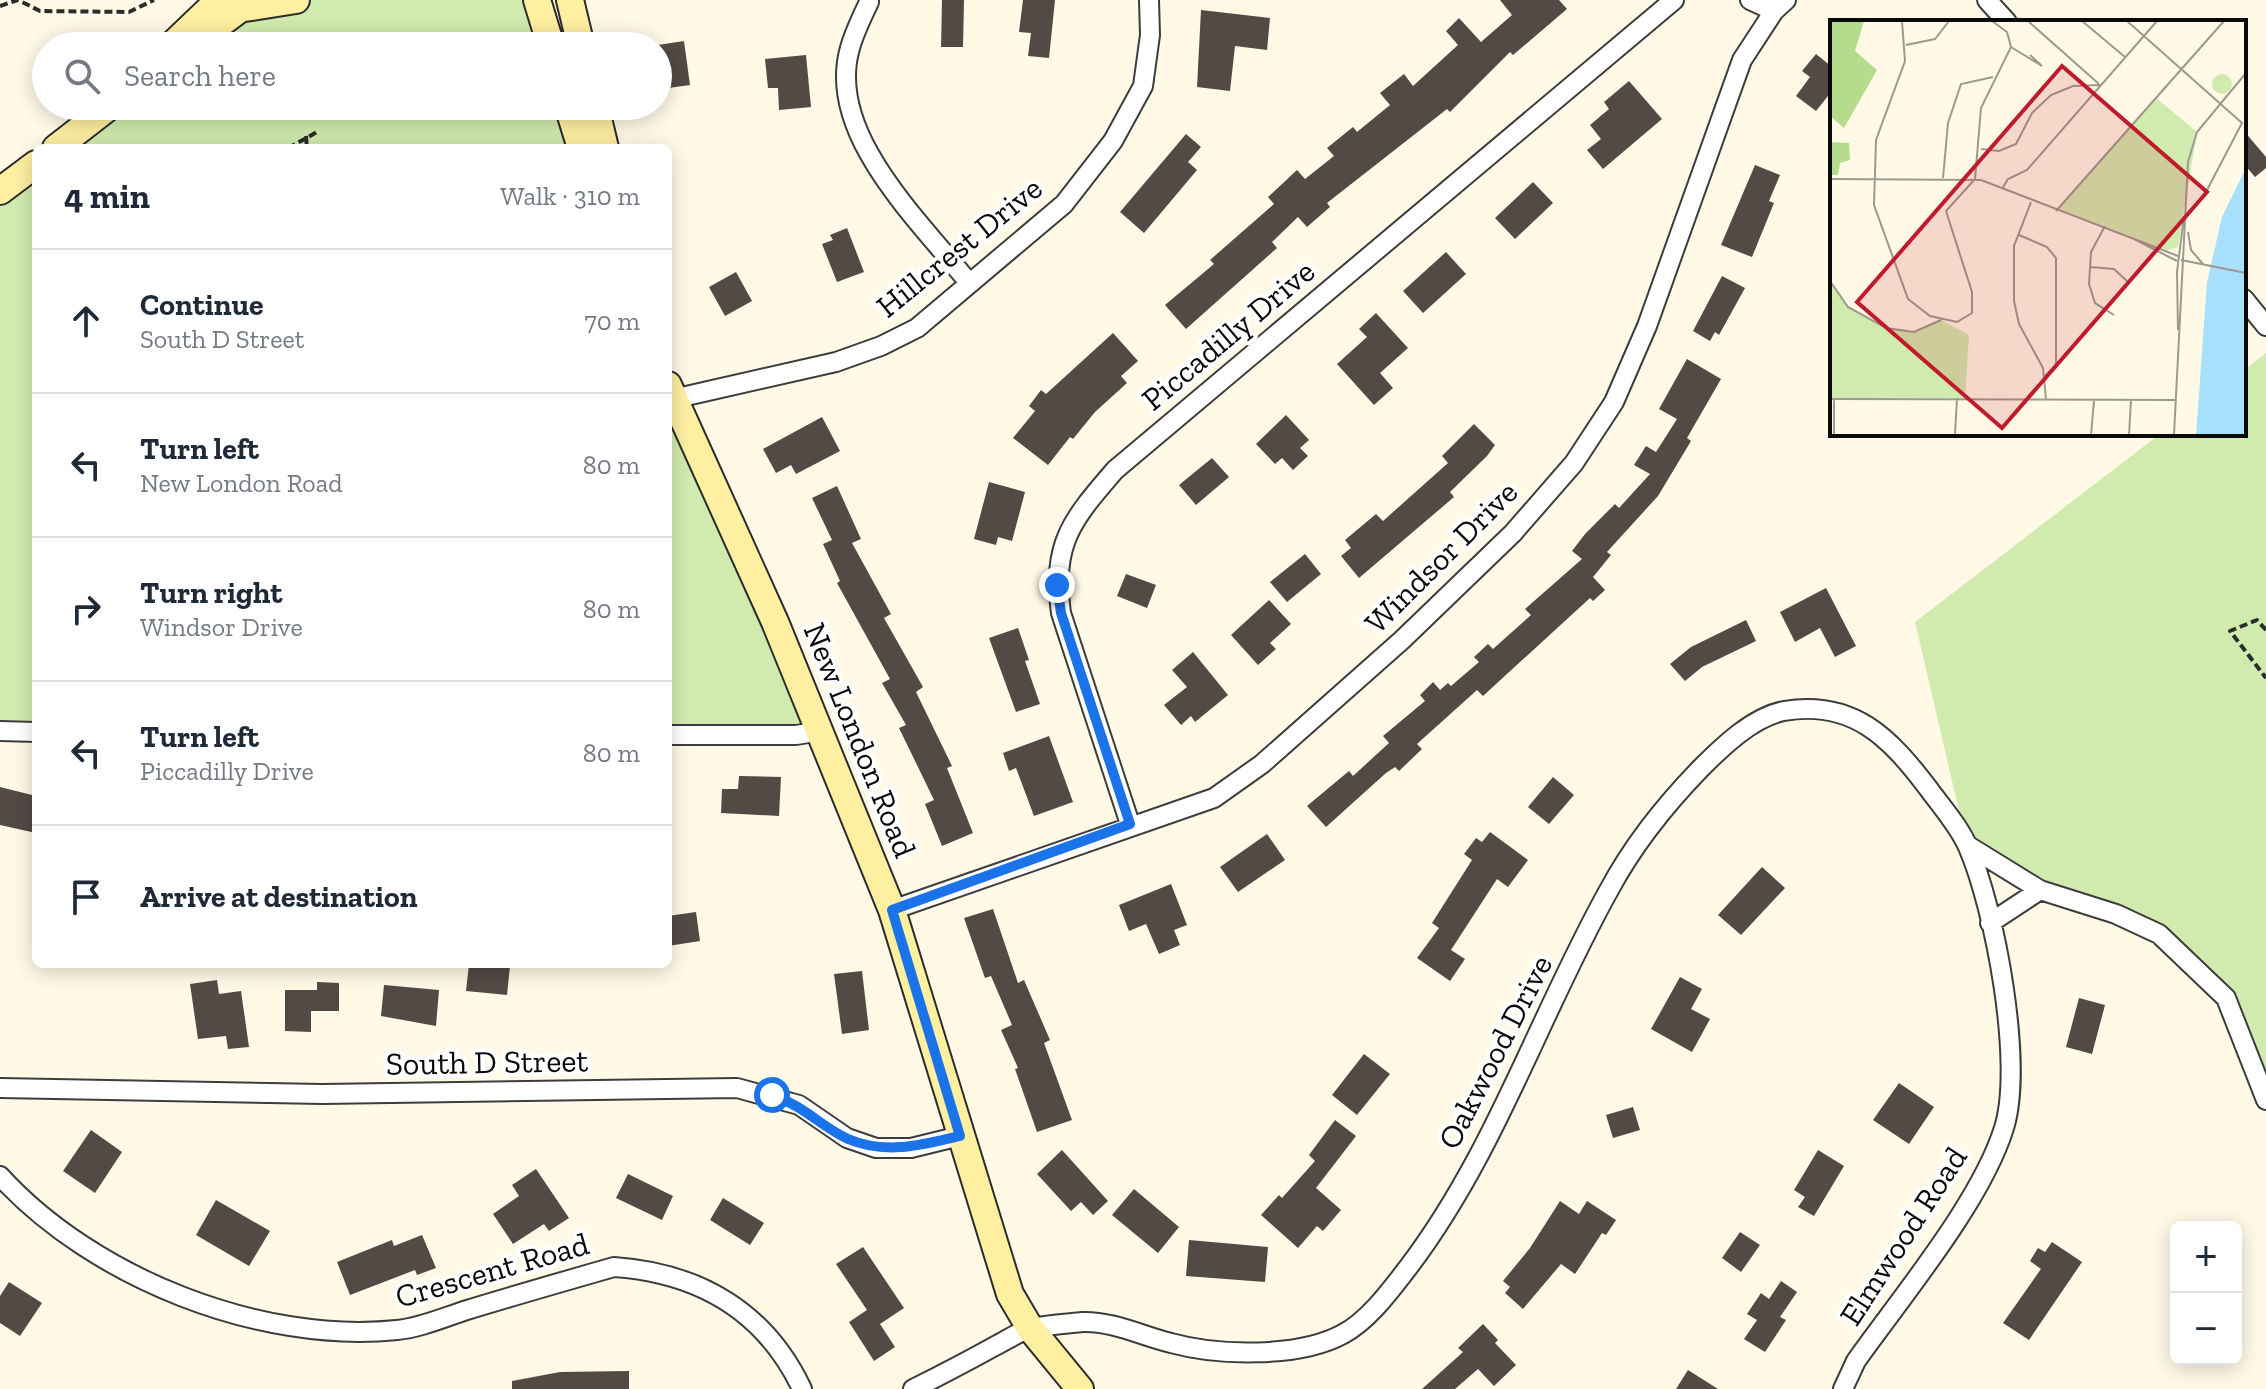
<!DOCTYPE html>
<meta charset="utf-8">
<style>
:root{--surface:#fff;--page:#f2f2f3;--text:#1f2937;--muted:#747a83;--line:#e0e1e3}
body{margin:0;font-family:"Zilla Slab",serif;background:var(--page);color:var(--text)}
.controls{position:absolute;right:24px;bottom:24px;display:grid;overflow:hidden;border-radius:12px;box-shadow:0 4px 20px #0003}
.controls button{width:72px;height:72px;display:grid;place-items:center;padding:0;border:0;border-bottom:2px solid var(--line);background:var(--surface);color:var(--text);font:40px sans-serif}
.stop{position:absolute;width:24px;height:24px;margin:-18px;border:6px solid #1a73e8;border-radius:50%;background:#fff}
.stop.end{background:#1a73e8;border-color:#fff;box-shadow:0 2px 8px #0008}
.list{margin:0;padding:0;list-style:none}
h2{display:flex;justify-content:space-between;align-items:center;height:104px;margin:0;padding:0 32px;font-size:34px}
h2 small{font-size:26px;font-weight:400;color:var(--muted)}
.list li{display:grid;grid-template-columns:52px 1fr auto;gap:24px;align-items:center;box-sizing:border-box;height:144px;padding:0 32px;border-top:2px solid var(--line)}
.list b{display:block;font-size:30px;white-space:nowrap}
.list p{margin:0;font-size:26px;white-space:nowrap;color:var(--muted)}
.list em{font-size:26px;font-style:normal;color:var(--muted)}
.icon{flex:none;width:44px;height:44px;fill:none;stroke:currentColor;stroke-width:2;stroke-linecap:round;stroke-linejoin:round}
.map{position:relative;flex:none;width:2266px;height:1389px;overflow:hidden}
.search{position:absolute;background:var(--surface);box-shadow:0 4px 20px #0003;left:32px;top:32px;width:640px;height:88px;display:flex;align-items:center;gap:20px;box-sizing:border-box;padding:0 28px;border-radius:44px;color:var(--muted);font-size:30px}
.panel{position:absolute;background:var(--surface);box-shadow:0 4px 20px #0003;left:32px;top:144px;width:640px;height:824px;border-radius:12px}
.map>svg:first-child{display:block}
.green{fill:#d1ebae}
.building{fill:#534a45}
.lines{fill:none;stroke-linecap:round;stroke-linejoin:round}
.street-casing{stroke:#3d3d3d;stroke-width:22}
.secondary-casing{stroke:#2c2c2c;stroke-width:30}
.path{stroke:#2c2c2c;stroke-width:4;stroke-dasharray:8 4;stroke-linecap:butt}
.street{stroke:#fff;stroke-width:18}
.secondary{stroke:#ffefa1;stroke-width:26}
.route{stroke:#1a73e8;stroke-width:10}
.labels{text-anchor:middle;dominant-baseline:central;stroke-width:8;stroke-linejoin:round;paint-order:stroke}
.street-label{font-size:32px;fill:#0a0a0a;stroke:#fff}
.inset-road{fill:none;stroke:#9d998e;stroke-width:2}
.view{fill:#c01b2c;fill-opacity:0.15;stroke:#c01b2c;stroke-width:4}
.inset-edge{fill:none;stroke:#0a0a0a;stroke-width:4}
</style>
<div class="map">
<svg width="2266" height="1389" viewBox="0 0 2266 1389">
<rect width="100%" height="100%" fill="#fff9e6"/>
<path class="green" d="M 296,0 L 537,0 L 551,46 L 190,46 L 245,8 Z
M 110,106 L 568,106 L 581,148 L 56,148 Z
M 36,164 L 36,732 L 0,731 L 0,191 Z
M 2266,353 L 2266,1100 L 2226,998 L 2159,934 L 2040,890 L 1967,845 L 1915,622 L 2160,434 L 2244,434 L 2244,370 Z
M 668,385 L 821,731 L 668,735 Z"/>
<path class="building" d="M 942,0 L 964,0 L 963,47 L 941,47 Z
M 1023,0 L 1055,0 L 1049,58 L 1028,56 L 1031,33 L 1019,32 Z
M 1500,0 L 1559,0 L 1567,9 L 1513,55 L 1510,52 L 1450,112 L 1447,109 L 1327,203 L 1330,207 L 1307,227 L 1298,217 L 1272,242 L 1277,248 L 1186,329 L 1165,305 L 1214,264 L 1210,260 L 1274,204 L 1268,197 L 1297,170 L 1305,179 L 1334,156 L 1327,148 L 1353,127 L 1357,132 L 1390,105 L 1380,93 L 1404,74 L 1413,86 L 1458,45 L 1446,31 L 1459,18 L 1481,42 L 1512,15 Z
M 1201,10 L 1270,18 L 1267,50 L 1235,46 L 1230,91 L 1197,87 Z
M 684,41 L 690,85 L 661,89 L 658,45 Z
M 1816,54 L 1832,67 L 1832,91 L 1816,111 L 1796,96 L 1810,77 L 1802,71 Z
M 806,55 L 811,107 L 779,110 L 778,88 L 768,88 L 765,59 Z
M 1629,81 L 1662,119 L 1603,169 L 1587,150 L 1601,139 L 1590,125 L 1609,109 L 1604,102 Z
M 2244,131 L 2266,157 L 2266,168 L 2255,177 L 2244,164 Z
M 1186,134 L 1201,147 L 1188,162 L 1197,170 L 1144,233 L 1120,212 Z
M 1755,165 L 1780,175 L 1769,201 L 1774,203 L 1752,257 L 1721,245 Z
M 1533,182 L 1553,203 L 1515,239 L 1495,218 Z
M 847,228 L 864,272 L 837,282 L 822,244 L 833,240 L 830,235 Z
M 1446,252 L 1466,274 L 1423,313 L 1403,291 Z
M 736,272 L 752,301 L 725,316 L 709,287 Z
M 1722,276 L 1745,288 L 1719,335 L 1715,332 L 1710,341 L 1693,331 Z
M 1376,313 L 1408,348 L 1380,373 L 1393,388 L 1374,405 L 1337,364 L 1367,337 L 1359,329 Z
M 1113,333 L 1138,361 L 1121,376 L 1127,383 L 1095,412 L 1073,439 L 1070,437 L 1048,465 L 1013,438 L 1035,411 L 1029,406 L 1041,390 L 1046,394 Z
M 1687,359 L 1721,379 L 1687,438 L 1691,441 L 1658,496 L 1607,552 L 1611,555 L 1593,577 L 1605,590 L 1593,601 L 1590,598 L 1483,696 L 1477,690 L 1417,744 L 1422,749 L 1399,771 L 1395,767 L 1386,773 L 1326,827 L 1307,806 L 1349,771 L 1353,776 L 1389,743 L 1383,736 L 1425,701 L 1420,695 L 1433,682 L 1440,690 L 1448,683 L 1451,686 L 1479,662 L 1474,657 L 1488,644 L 1493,649 L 1531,615 L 1525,609 L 1582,559 L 1572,551 L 1585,534 L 1615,504 L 1619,508 L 1650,474 L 1634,465 L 1646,446 L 1656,452 L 1677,419 L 1659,409 Z
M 1286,415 L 1309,440 L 1300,448 L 1308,456 L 1293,470 L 1282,458 L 1275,464 L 1256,444 Z
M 822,417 L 840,451 L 796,474 L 791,465 L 776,473 L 763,449 Z
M 1474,424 L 1495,445 L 1487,456 L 1450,492 L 1454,497 L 1359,578 L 1341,556 L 1351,548 L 1345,540 L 1376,514 L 1383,521 L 1448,463 L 1442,456 Z
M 1212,458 L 1229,477 L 1196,505 L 1179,485 Z
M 989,482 L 1025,492 L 1012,541 L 998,537 L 996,545 L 974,539 Z
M 837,486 L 861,539 L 852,543 L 891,614 L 884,618 L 923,687 L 916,692 L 952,766 L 947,768 L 973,833 L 942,846 L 925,804 L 934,800 L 899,728 L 906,725 L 882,683 L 890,679 L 837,583 L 840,581 L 823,544 L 832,540 L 812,498 Z
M 1305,554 L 1321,574 L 1287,602 L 1270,582 Z
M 1126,574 L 1156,585 L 1147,608 L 1117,596 Z
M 1826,588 L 1856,646 L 1835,657 L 1820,628 L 1795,642 L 1780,612 Z
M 1269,600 L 1291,624 L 1270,643 L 1276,649 L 1258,665 L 1231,635 Z
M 1746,620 L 1756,641 L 1702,667 L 1685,681 L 1670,664 L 1691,647 Z
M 1018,628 L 1029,660 L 1025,661 L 1040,704 L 1016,712 L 989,638 Z
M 1193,652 L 1228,695 L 1195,722 L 1191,716 L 1181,725 L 1164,705 L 1187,687 L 1172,670 Z
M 1049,736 L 1073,802 L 1034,816 L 1016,768 L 1009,771 L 1003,753 Z
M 739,776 L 781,777 L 779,816 L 721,813 L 722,789 L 738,789 Z
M 1553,777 L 1574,795 L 1549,824 L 1528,807 Z
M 0,787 L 36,796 L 36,833 L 0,825 Z
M 1490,832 L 1528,860 L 1508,887 L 1497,879 L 1451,950 L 1465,959 L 1450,981 L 1417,958 L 1439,928 L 1432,923 L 1472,860 L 1464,854 L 1476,838 L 1482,842 Z
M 1267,834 L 1285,860 L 1238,892 L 1220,867 Z
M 1762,867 L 1785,888 L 1741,935 L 1718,915 Z
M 1171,884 L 1187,925 L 1174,930 L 1180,945 L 1159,954 L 1146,924 L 1129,931 L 1119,905 Z
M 993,909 L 1018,983 L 1024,980 L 1050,1040 L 1044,1043 L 1072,1120 L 1037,1132 L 1015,1069 L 1018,1068 L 1001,1030 L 1012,1025 L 991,976 L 985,978 L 964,918 Z
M 696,912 L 700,941 L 668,946 L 668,916 Z
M 469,964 L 510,966 L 507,995 L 466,991 Z
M 862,971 L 869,1030 L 842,1034 L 834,974 Z
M 1680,977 L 1702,989 L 1691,1009 L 1710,1019 L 1692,1052 L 1651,1029 Z
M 217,980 L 219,994 L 241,991 L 249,1047 L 228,1049 L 226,1036 L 198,1039 L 190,984 Z
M 317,982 L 339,983 L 339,1011 L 311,1011 L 311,1032 L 285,1031 L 285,990 L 317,990 Z
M 384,985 L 439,990 L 436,1026 L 381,1016 Z
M 2079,998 L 2105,1005 L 2092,1054 L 2066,1047 Z
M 1364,1054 L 1390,1074 L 1357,1115 L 1332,1095 Z
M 1899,1083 L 1934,1107 L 1909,1144 L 1873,1120 Z
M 1633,1107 L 1640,1130 L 1613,1138 L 1606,1115 Z
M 1335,1120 L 1356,1136 L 1316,1188 L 1341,1210 L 1323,1231 L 1317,1226 L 1298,1248 L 1261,1215 L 1279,1195 L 1282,1198 L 1315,1161 L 1309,1155 Z
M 91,1130 L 122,1152 L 95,1193 L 63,1171 Z
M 1062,1150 L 1108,1201 L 1093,1215 L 1081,1202 L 1071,1211 L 1037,1174 Z
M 1818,1150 L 1844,1166 L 1814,1216 L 1798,1207 L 1805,1197 L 1794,1190 Z
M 536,1169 L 569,1218 L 549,1231 L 544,1224 L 513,1244 L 493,1214 L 519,1196 L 512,1185 Z
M 628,1174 L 673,1196 L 662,1220 L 616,1198 Z
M 1134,1189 L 1179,1227 L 1158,1253 L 1112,1215 Z
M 723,1198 L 764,1223 L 750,1245 L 710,1220 Z
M 216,1200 L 270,1231 L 249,1266 L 196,1235 Z
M 1560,1201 L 1579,1214 L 1587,1201 L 1616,1220 L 1606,1235 L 1602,1233 L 1575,1274 L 1561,1264 L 1523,1309 L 1505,1293 L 1510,1287 L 1503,1281 L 1530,1248 Z
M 1740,1232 L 1760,1245 L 1741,1272 L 1722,1258 Z
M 422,1235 L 436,1268 L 417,1275 L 415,1270 L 350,1295 L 337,1262 L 392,1240 L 394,1246 Z
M 1189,1240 L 1268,1247 L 1265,1282 L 1186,1276 Z
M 2052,1242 L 2082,1262 L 2029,1340 L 2003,1323 L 2041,1269 L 2030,1261 L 2038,1248 L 2045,1252 Z
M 863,1247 L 904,1308 L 880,1324 L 895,1347 L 874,1361 L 849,1322 L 867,1310 L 836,1264 Z
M 1781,1281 L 1797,1292 L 1780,1317 L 1786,1320 L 1765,1352 L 1744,1339 L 1757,1320 L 1747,1314 L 1761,1293 L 1769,1299 Z
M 9,1282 L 42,1303 L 20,1336 L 0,1323 L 0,1296 Z
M 1483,1324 L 1498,1340 L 1495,1343 L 1516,1365 L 1494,1386 L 1478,1369 L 1455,1389 L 1422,1389 L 1463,1352 L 1458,1348 Z
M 1688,1370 L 1718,1389 L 1676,1389 Z
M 629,1371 L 629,1389 L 512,1389 L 512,1381 L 560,1372 Z"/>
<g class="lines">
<g class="street-casing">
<path id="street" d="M 1750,0 L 1774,11
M 1987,0 L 2007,22
M 869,2 C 862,17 854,33 850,48 C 825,134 921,222 969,283
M 2244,299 L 2266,326
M 673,399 L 836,362 L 881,346 L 917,328 L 1064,204 L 1113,141 L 1143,86 L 1150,35 L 1149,0
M 0,731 L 36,732
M 668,735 L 796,735 L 821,731
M 1130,824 L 1061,613 C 1052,543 1071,521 1115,470 L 1674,0
M 1967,845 L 2040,890 L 2116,914 L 2159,934 L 2226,998 L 2266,1100
M 892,910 L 1214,798 L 1262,764 L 1402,640 L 1513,533 L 1574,463 L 1614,402 L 1647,326 L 1742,60 L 1774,11 L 1786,0
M 1990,923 L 2040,890
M 0,1088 L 322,1094 L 737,1088 L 799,1105 L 847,1138 L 876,1148 L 911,1148 L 960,1136
M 0,1176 C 93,1278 260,1344 397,1330 C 420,1328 445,1317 467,1310 C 516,1295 565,1281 614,1267 C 699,1273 765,1311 802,1389
M 913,1389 C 941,1375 968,1361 995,1346 C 1006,1341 1019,1331 1032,1328 C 1039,1326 1074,1323 1082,1322 C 1113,1321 1142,1336 1171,1343 C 1218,1356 1299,1358 1343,1334 C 1368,1321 1390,1291 1407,1269 C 1495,1154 1539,1015 1609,890 C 1633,845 1666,804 1701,768 C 1723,746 1753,717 1784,711 C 1853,699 1890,738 1928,788 C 1941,806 1959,826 1968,847 C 1995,909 2024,1064 2004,1128 C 1981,1202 1902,1296 1856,1361 L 1843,1389"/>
</g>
<g class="secondary-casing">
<path id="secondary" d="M 537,0 L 551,46
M 570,0 L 581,46
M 245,8 L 296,0
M 171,46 L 219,0
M 190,46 L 252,0
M 568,106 L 581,148
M 595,106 L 605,148
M 56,148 L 110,106
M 0,191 L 36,164
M 668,385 L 775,622 L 892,910 L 1010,1294 L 1030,1328 L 1080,1389"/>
</g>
<path class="path" d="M 0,6 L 18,0 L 40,11 L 129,12 L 154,0
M 306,136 L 307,148
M 288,148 L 319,131
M 2266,630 L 2257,620 L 2230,631 L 2266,678"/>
<use href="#street" class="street"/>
<use href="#secondary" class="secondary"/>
</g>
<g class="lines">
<path class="route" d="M 772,1095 C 806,1107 820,1126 848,1139 C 886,1155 922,1145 960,1136 L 892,910 L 1130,824 L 1061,613 L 1057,585"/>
</g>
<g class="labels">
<g class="street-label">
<text transform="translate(959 247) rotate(-39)">Hillcrest Drive</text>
<text transform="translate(1228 335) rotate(-40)">Piccadilly Drive</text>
<text transform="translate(1441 557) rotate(-45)">Windsor Drive</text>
<text transform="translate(860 740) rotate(68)">New London Road</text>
<text transform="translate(1495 1052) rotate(-63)">Oakwood Drive</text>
<text transform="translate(487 1062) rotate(-1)">South D Street</text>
<text transform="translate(1903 1236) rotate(-57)">Elmwood Road</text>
<text transform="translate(492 1270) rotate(-16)">Crescent Road</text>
</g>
</g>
<g transform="translate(1830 20)">
<rect width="416" height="416" fill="#fff9e6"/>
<path d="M382 64a10 10 0 1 1 20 0a10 10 0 1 1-20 0ZM 326,78 L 367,112 L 348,227 L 335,231 L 228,188 ZM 0,261 L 18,287 L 56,308 L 84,312 L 111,300 L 139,315 L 135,378 L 0,379 Z" fill="#d1ebae"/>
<path d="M 0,1 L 34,1 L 25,31 L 47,50 L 14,108 L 0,96 ZM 0,122 L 19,123 L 20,140 L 10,143 L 8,155 L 0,155 Z" fill="#b5dc8d"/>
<path d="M 416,148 L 416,415 L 366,415 L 377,262 L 392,197 Z" fill="#a7e0fa"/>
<path class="inset-road" d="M 72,1 L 75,41 L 46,120 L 44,185 L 78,279 L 100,296 L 127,302 L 142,293 L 142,272 L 116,191 L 145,159 L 151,88 L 181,27 L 177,12 L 162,1M 198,1 L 269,64M 252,1 L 295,37M 297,1 L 412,103 L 377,170M 76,25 L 105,19 L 119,1M 181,27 L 212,46 L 200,35M 151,129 L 169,131 L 186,124 L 202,93 L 221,75 L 243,66 L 270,65M 113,158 L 118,103 L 131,64 L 163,57M 0,159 L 151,160 L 348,236M 172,169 L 178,159 L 197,150 L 327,1M 201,182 L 184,226 L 184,281 L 189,304 L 213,348 L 216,379M 226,191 L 394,1M 275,206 L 261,232 L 259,264 L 265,283 L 284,295M 358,212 L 361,230 L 373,244M 189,215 L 217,227 L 226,238 L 226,345 L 215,356M 302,218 L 347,241M 351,240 L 416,253M 260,247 L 284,249 L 298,262M 0,261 L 18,287 L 56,308 L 84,312 L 111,300M 348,310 L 347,252 L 354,196M 0,379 L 346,380M 4,415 L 4,379M 125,415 L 127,378M 261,415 L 264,381M 299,415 L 301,380M 344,415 L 358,142 L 367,112 L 416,53"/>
<path class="view" d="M 232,46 L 377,172 L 172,408 L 27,282 Z"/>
<rect width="416" height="416" class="inset-edge"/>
</g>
</svg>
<div class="controls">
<button>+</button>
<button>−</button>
</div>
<div class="stop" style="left:772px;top:1095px"></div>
<div class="stop end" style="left:1057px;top:585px"></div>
<div class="search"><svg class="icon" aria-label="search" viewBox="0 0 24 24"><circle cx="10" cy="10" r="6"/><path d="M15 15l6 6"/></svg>Search here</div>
<section class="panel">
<h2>4 min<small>Walk · 310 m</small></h2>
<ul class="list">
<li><svg class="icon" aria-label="ahead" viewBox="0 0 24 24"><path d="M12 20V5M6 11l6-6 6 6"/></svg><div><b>Continue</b><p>South D Street</p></div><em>70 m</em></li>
<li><svg class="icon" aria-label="left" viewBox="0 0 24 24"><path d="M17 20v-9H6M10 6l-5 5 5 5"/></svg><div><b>Turn left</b><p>New London Road</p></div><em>80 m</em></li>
<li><svg class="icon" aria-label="right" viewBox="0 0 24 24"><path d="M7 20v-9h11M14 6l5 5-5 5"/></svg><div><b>Turn right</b><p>Windsor Drive</p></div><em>80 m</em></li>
<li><svg class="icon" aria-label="left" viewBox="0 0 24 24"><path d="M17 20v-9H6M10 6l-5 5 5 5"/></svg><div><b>Turn left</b><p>Piccadilly Drive</p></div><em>80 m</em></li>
<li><svg class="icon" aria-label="arrive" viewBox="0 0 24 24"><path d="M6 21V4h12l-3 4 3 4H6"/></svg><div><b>Arrive at destination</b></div></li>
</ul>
</section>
</div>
